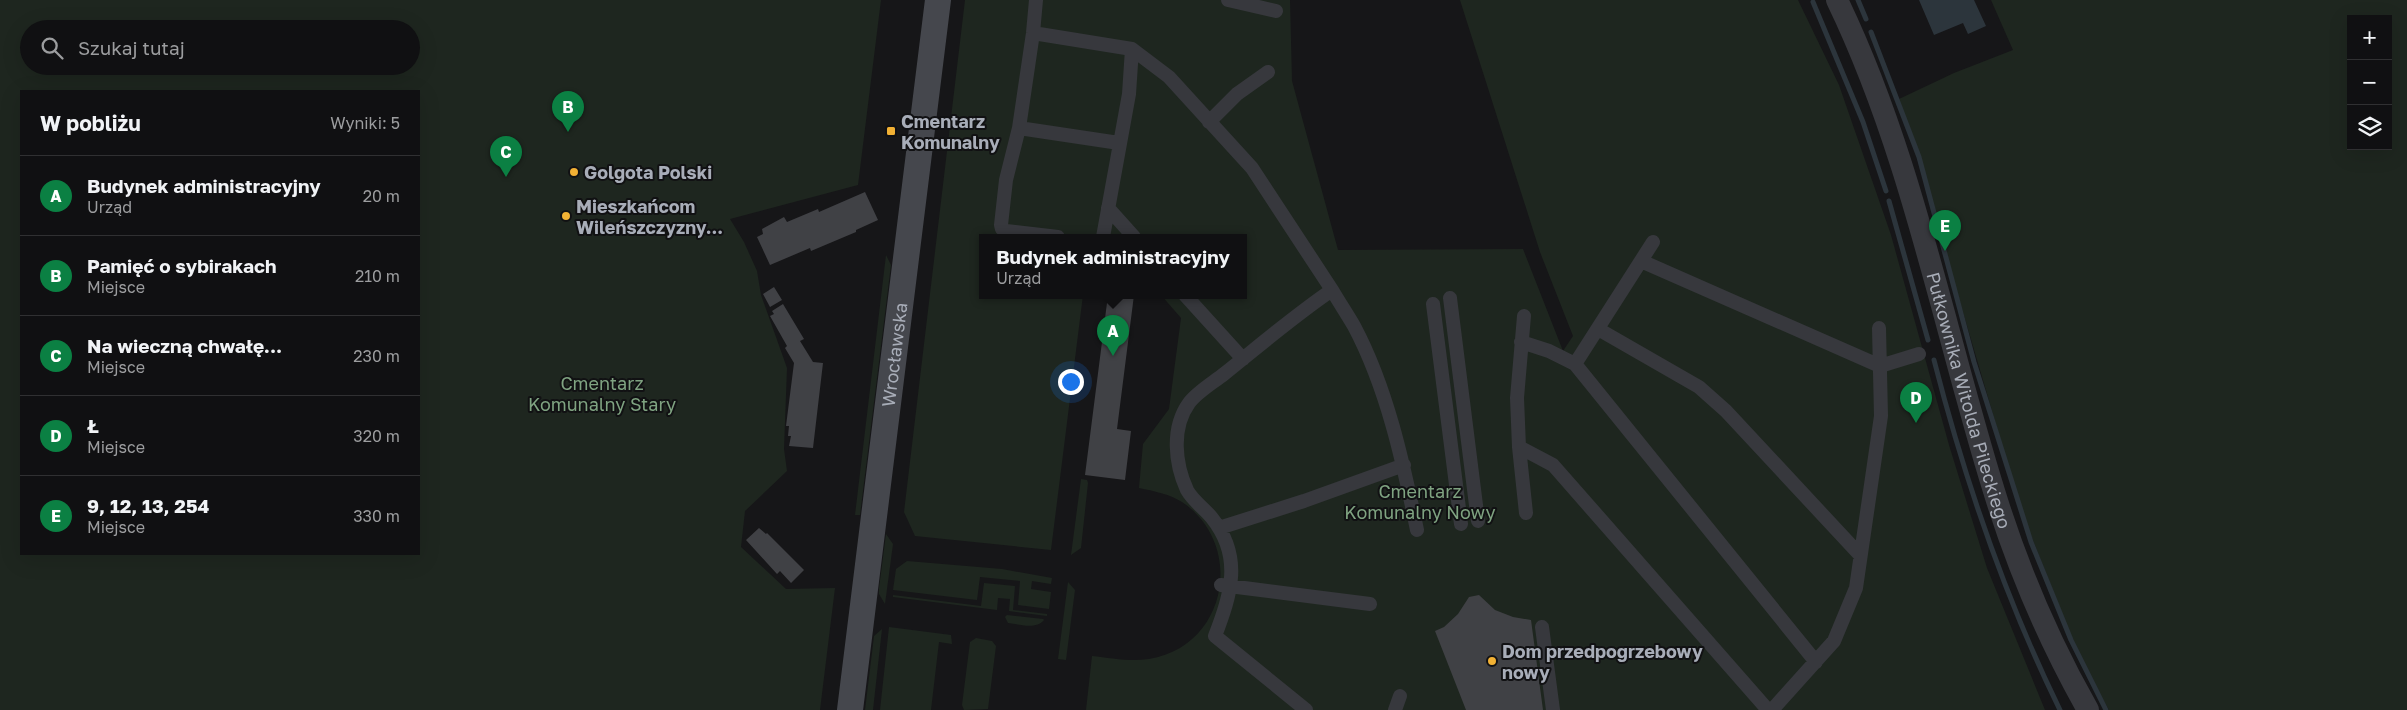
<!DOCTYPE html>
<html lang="pl">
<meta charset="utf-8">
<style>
:root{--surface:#101012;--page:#19191b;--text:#f1f3f6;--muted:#9c9d9f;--line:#303032;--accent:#0b8043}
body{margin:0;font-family:"Golos Text",sans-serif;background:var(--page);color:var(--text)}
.controls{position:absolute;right:15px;top:15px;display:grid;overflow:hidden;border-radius:0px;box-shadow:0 5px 20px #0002}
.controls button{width:45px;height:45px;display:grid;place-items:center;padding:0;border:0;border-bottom:1px solid var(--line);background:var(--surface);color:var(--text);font:25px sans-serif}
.you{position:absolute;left:1070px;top:381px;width:18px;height:18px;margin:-12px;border:4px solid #fff;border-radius:50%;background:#1a73e8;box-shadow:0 0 0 8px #1a73e833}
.badge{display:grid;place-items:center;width:32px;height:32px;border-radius:50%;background:var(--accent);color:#fff;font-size:16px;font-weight:700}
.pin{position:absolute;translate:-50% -41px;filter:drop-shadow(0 1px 2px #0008)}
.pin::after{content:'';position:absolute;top:26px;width:18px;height:15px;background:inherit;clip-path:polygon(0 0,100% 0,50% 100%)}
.popup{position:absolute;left:979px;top:234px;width:268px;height:65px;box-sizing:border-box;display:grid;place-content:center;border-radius:0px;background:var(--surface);filter:drop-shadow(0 1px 4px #0005);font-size:16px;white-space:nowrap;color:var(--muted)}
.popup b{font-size:19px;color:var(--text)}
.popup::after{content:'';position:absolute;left:50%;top:100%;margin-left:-10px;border:10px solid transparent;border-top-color:var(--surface)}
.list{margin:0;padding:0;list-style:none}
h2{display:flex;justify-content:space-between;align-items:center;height:65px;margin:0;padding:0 20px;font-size:21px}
h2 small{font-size:16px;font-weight:400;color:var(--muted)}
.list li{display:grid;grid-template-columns:32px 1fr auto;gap:15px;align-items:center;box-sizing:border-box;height:80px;padding:0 20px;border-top:1px solid var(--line)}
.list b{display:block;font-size:19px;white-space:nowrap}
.list p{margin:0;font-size:16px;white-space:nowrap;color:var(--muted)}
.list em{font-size:16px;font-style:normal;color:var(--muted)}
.icon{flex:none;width:28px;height:28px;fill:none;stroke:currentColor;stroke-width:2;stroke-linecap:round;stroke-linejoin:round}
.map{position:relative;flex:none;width:2407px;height:710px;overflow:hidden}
.search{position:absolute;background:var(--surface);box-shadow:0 5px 20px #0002;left:20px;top:20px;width:400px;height:55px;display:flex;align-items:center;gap:12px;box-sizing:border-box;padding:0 18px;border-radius:28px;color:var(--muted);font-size:19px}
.panel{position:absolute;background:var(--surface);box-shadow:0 5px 20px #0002;left:20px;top:90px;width:400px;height:465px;border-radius:0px}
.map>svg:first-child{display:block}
.green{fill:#1e261f;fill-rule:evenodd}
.water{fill:#2c353c}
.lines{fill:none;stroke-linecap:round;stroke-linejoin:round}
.stream{stroke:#2c353c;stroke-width:5}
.building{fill:#404145}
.pedestrian{stroke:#37383d;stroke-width:14}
.tertiary{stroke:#37383d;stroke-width:22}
.secondary{stroke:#45474d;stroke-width:26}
.poi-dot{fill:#f2b134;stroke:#111113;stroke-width:2}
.labels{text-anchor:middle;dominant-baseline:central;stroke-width:4;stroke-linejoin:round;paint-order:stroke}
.poi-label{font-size:18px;font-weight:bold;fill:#a8adb8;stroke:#111113;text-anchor:start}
.street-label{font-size:18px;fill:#a8adb8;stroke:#111113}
.park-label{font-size:18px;fill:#7fa381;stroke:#111113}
</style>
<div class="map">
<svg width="2407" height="710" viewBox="0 0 2407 710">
<rect width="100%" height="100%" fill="#161618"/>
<path class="green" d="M 0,0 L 881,0 L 858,185 L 730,219 L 744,242 L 757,271 L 761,295 L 787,368 L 784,449 L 787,471 L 745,511 L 741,547 L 786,589 L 835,588 L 820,710 L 0,710 ZM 29,29 L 411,29 L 411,66 L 29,66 ZM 21,91 L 419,91 L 419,554 L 21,554 Z
M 965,0 L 1290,0 L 1292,81 L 1338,250 L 1523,249 L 1563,351 L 1573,336 L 1540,252 L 1460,0 L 1798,0 L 1839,85 L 1891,235 L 1949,445 L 1987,568 L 2045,710 L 1086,710 L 1092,656 C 1110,658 1131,662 1149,659 C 1227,647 1246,545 1182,502 C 1169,494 1154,491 1139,488 L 1143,444 L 1169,409 L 1181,318 L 1161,295 L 1243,295 L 1243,237 L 983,237 L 983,295 L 1083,295 L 1051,550 L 915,536 L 904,512 Z
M 1991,0 L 2407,0 L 2407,710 L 2109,710 L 2082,663 L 2022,513 L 1953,278 L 1939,222 L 1899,99 L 1954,73 L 2013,50 ZM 2351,19 L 2388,19 L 2388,146 L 2351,146 Z
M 886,255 L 891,265 L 860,515 L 855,515 Z
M 1081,479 L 1087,480 L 1088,483 L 1081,548 L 1071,555 Z
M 886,534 L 893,544 L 885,604 L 879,594 L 879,588 Z
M 907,561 L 1002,569 L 1052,578 L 1051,584 L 1032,581 L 1031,589 L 1051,592 L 1049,609 L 1018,605 L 1020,581 L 980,577 L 977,600 L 893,590 L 896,569 Z
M 1068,582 L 1075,590 L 1066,660 L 1058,659 Z
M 984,583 L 1015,586 L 1013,610 L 1047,614 L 1047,616 L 1009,611 L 1010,599 L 998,598 L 997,610 L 893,597 L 893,595 L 981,606 Z
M 1007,615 L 1043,619 L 1044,620 C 1036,630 1019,624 1008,623 L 1005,617 Z
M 889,627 L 951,635 L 952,644 L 939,642 L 931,710 L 880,710 Z
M 882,629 L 873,710 L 865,710 L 874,636 Z
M 976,638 L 992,641 L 996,646 L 988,709 L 964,710 L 962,705 L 970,642 Z"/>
<path class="water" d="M 1919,0 L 1974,0 L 1986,26 L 1968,34 L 1963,23 L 1934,35 Z"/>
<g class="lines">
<path class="stream" d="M 1858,0 L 1866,19
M 1813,2 L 1863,122 L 1886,191
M 1871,32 L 1919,157 L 1974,362 L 2031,542 L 2071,640 L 2106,710
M 1889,201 L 1928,340
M 1934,360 C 1965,481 2005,598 2060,710"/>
</g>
<path class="building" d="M 865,192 L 878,220 L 856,230 L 856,232 L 811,251 L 810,248 L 770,265 L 757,237 L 763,234 L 762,229 L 784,217 L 787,222 L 818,209 L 819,212 Z
M 774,287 L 782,300 L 770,307 L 763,294 Z
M 1108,295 L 1134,295 L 1117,429 L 1131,431 L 1125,480 L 1085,475 Z
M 783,304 L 804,339 L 800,341 L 813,362 L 823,363 L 813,448 L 789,446 L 791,436 L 788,436 L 789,426 L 786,426 L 794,363 L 785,348 L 787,346 L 770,316 L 774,314 L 772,311 Z
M 759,528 L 766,534 L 767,533 L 804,570 L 791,583 L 780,571 L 777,574 L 746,540 Z
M 1479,595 L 1495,610 L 1513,617 L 1531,620 L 1543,710 L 1466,710 L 1435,631 L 1444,627 L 1458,614 L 1469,597 Z"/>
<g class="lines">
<path class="pedestrian" d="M 1036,0 L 1033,33 L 1019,128 L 1006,180 L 1001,225 L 1002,229 L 1006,231 L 1058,237
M 1228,0 L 1276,11
M 1033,33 L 1132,49 L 1169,77 L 1252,168 L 1332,290
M 1209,122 L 1237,94 L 1268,72
M 1019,128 L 1119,143
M 1108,208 L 1134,237
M 1103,237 L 1129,94 L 1132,49
M 1641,261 L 1880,366 L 1919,354
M 1185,295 L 1243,359
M 1450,298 L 1478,521
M 1433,304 L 1461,524
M 1524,316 L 1517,398 L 1519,447 L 1526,513
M 1598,329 L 1699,387 L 1726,411 L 1860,555
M 1521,342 L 1549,351 L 1575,364 L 1653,242
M 1575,364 L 1816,662
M 1519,447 L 1553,465 L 1768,710
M 1219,528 L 1304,501 L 1404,465
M 1221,585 L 1370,604
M 1542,627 L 1553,710
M 1306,710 L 1215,636 C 1231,594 1243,557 1212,518 C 1205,509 1193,501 1187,490 C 1175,464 1171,428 1189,403 C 1197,392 1214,382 1224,374 C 1260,345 1294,316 1332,290 C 1339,302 1347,314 1354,326 C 1387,388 1403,462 1417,530
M 1395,710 L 1400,696
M 1772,710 L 1834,641 L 1856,588 L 1881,416 L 1879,328"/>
<path class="tertiary" id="s1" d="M 1837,0 C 1912,155 1943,327 1994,491 C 2017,566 2049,641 2088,710"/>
<path class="secondary" id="s2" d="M 850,710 L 938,0"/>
</g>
<g class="poi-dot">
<rect x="886" y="126" width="10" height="10" rx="2.5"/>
<circle cx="574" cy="172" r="5"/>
<circle cx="566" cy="216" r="5"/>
<circle cx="1492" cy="661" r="5"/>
</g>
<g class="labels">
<g class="poi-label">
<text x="901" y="121">Cmentarz<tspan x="901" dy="21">Komunalny</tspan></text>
<text x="584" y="172">Golgota Polski</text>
<text x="576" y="206">Mieszkańcom<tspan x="576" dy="21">Wileńszczyzny...</tspan></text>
<text x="1502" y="651">Dom przedpogrzebowy<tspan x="1502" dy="21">nowy</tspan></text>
</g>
<g class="street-label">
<text stroke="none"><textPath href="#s2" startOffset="358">Wrocławska</textPath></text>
<text stroke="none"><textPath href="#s1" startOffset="422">Pułkownika Witolda Pileckiego</textPath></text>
</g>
<g class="park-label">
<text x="602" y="383">Cmentarz<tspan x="602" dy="21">Komunalny Stary</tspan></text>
<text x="1420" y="491">Cmentarz<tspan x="1420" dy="21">Komunalny Nowy</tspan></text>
</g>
</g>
</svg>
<div class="controls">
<button>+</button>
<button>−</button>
<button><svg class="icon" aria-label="layers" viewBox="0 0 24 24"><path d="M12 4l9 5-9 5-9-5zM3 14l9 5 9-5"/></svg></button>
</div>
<div class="you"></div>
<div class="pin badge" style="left:1113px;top:356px">A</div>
<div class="popup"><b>Budynek administracyjny</b>Urząd</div>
<div class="pin badge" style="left:568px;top:132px">B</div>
<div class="pin badge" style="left:506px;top:177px">C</div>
<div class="pin badge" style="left:1916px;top:423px">D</div>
<div class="pin badge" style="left:1945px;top:251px">E</div>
<div class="search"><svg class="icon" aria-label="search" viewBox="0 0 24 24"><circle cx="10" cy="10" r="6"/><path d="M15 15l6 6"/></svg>Szukaj tutaj</div>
<section class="panel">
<h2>W pobliżu<small>Wyniki: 5</small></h2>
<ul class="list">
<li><span class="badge">A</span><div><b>Budynek administracyjny</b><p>Urząd</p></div><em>20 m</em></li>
<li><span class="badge">B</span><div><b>Pamięć o sybirakach</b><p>Miejsce</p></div><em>210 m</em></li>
<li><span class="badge">C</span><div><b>Na wieczną chwałę...</b><p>Miejsce</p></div><em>230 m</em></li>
<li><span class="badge">D</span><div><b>Ł</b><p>Miejsce</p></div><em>320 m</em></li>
<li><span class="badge">E</span><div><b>9, 12, 13, 254</b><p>Miejsce</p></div><em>330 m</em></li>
</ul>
</section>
</div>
